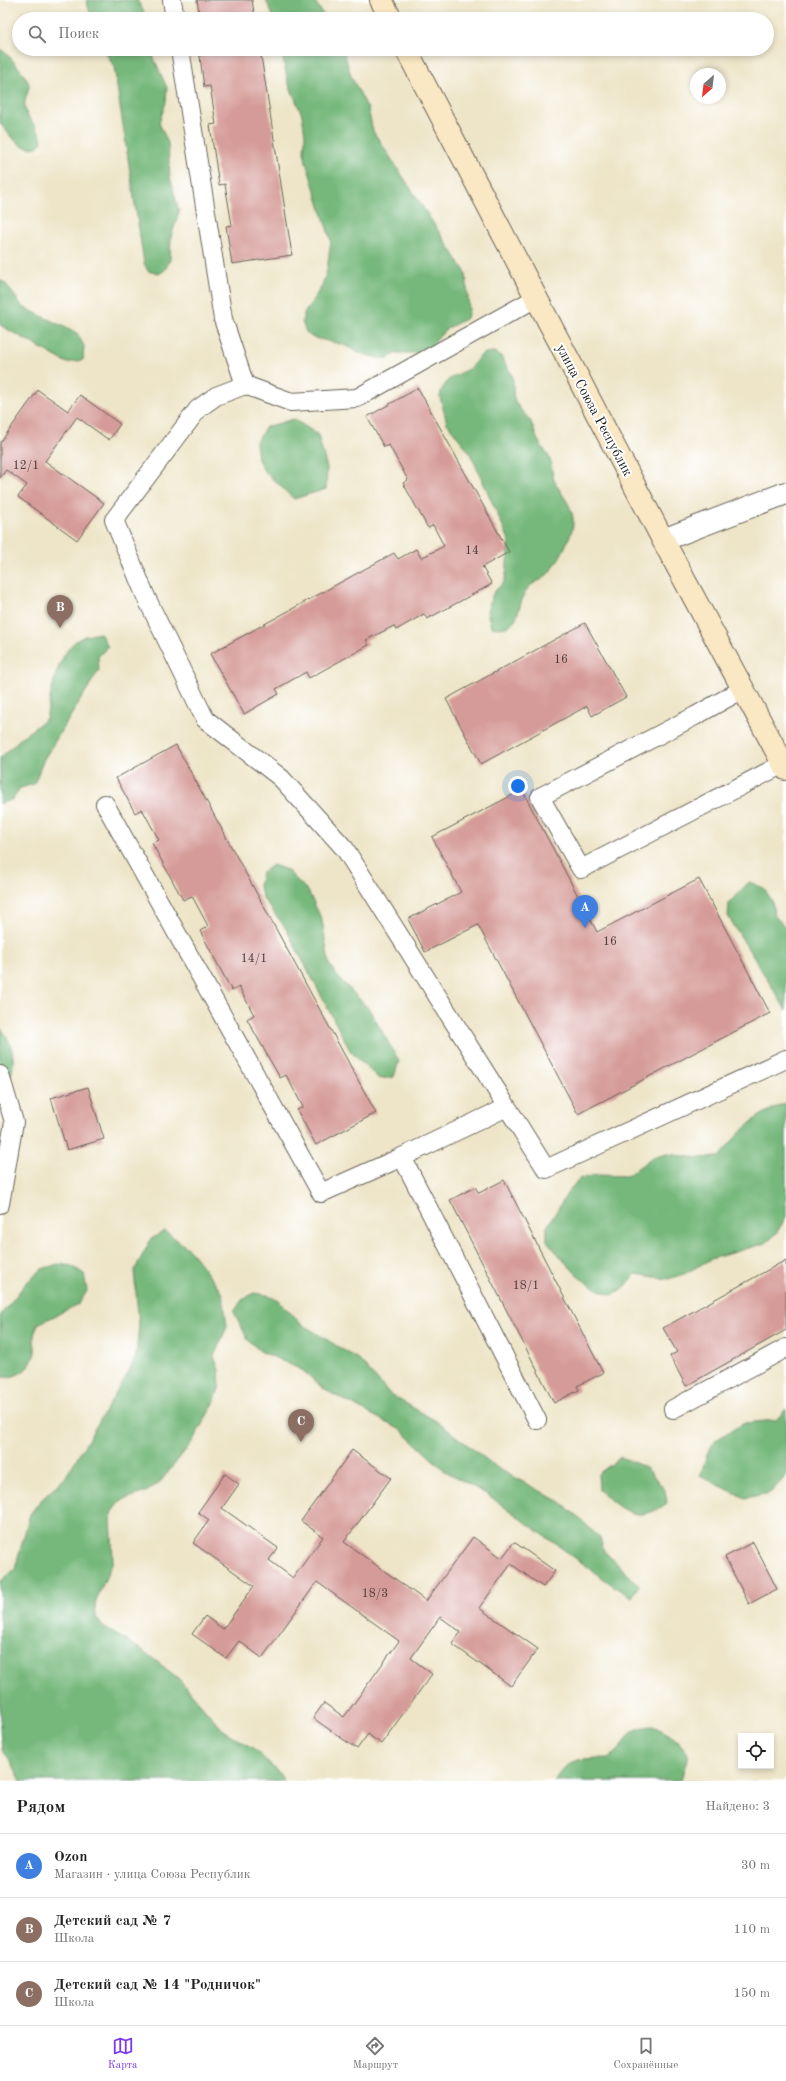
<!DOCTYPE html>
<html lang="ru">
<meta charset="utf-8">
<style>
:root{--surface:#fff;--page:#f2f2f2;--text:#222;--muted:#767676;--line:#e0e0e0;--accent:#7c3aed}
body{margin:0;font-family:"Old Standard TT",serif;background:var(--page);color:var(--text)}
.controls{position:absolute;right:12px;bottom:12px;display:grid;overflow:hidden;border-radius:0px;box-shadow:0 2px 6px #0003}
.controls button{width:36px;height:36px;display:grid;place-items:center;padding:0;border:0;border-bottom:1px solid var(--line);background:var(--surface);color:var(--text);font:20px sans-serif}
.compass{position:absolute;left:690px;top:68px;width:36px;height:36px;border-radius:50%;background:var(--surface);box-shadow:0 2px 6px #0003;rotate:208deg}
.you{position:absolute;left:518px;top:786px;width:14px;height:14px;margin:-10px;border:3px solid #fff;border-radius:50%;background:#1a73e8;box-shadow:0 0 0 6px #1a73e833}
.badge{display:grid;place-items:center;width:26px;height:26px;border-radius:50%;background:var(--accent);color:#fff;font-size:13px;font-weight:700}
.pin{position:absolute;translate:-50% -33px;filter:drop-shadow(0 1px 2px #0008)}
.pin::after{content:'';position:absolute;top:21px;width:14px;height:12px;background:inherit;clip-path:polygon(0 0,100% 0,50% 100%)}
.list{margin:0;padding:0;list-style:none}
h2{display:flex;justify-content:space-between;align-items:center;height:52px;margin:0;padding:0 16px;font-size:17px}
h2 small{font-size:13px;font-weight:400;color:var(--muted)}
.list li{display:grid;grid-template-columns:26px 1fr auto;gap:12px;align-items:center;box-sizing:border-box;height:64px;padding:0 16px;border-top:1px solid var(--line)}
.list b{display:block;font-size:15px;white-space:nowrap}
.list p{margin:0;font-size:13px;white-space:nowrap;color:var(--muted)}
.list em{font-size:13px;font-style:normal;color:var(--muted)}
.icon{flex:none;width:22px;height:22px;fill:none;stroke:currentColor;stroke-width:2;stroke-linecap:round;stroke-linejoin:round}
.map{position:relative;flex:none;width:786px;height:1781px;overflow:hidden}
.search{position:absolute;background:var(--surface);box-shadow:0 2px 6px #0003;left:12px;right:12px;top:12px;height:44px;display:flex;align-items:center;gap:10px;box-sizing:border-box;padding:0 14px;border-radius:22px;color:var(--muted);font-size:15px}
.sheet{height:244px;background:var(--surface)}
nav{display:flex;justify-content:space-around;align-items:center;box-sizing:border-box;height:56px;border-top:1px solid var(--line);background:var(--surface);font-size:11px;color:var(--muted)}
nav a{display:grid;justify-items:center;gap:2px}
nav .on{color:var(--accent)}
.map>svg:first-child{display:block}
.forest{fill:#76b87b;stroke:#496a4c}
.building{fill:#d59b98}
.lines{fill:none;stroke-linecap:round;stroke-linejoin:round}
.lane-casing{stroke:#666258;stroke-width:20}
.street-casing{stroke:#666258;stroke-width:24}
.secondary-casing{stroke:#666258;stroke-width:24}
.lane{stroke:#fff;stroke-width:18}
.street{stroke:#fff;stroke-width:22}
.secondary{stroke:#fae7c3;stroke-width:22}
.labels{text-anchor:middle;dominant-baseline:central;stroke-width:4;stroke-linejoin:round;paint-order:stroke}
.number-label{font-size:12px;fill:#4a3c3b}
.street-label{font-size:14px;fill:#1c1c1c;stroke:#fff}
</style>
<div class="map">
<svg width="786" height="1781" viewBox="0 0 786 1781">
<rect width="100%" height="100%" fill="#fff"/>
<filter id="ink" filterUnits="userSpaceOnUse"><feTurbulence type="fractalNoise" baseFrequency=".025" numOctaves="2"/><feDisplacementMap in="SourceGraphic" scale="8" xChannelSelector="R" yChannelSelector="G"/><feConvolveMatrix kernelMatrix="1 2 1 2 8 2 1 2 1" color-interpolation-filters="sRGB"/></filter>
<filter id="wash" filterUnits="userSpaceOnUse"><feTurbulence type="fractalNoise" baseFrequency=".012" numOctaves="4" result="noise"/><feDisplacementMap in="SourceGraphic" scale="16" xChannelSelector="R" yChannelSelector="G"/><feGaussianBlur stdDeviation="0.9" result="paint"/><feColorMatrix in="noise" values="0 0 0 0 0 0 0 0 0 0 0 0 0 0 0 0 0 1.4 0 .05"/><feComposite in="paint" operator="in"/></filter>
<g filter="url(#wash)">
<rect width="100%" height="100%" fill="#eee5c8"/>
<path class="forest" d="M 86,0 L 137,0 L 148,19 L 92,19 Z
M 266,0 L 314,0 L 326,19 L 274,19 Z
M 0,49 C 7,52 28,77 29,85 C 29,93 23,100 25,109 C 27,120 40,128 42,142 L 37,147 L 30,148 L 22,146 L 11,137 L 0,123 Z
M 104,49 L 153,49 L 153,56 L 167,88 L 166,102 L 159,123 L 168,143 L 170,177 L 179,212 L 171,237 L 170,260 L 165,270 L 159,274 L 148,271 L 144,263 L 114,67 Z
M 281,49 L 343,49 L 351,76 L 368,109 L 373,131 L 466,273 L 469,310 L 467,318 L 446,329 L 427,351 L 419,353 L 396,353 L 389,358 L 378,358 L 359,353 L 344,345 L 311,337 L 306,332 L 302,322 L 304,314 L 322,286 L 327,270 L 331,241 L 306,162 L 304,152 L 305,135 L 302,115 L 288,82 Z
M 0,280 L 5,283 L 23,307 L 77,333 L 84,346 L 83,360 L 67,363 L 0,325 Z
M 494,352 L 501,356 C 503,364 510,368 512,376 C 515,386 511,394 516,403 C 520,410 526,415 531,422 C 534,428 535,436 539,442 C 542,448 548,453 550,460 C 553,466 551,474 554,480 C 563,499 579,510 571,533 C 566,547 556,566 545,577 C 539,582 530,583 526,591 C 516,608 521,633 491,627 L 487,611 L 493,593 L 504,582 L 506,575 L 509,540 L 470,453 L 447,423 L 440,397 L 441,391 L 449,379 L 470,368 L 480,356 L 485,353 Z
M 294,419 L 318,435 L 327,468 L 326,489 L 294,499 L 264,471 L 258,459 L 256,442 L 266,427 Z
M 100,633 L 108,646 L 98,657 L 99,670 L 44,759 L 34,784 L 20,788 L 13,799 L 0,804 L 0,758 L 22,737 L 46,719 C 51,694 57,646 85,636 C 90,635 95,634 100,633 Z
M 273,865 L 287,870 L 308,891 L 322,920 L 329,964 L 337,976 L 369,1009 L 399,1061 L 394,1077 L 379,1079 L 351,1052 L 285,927 L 264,900 L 259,886 L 262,872 Z
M 749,882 L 764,888 L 772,901 L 774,915 L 786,928 L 786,1010 L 728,916 L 729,903 Z
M 0,1028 C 16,1043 19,1077 0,1090 Z
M 786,1103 L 786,1217 L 776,1234 L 766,1243 L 711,1259 L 684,1274 L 668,1279 L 635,1274 L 626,1286 L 612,1295 C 582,1286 567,1264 547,1241 L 547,1227 L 570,1189 L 581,1178 L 597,1175 L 627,1176 L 651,1158 L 667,1154 L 698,1158 L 719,1157 C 741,1130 753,1116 786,1103 Z
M 165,1231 L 189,1249 L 223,1294 L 227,1327 L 214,1356 L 219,1370 L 220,1386 L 214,1403 L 192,1442 L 161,1481 L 148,1491 L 120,1501 L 111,1513 L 113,1561 L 95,1603 L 96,1617 L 103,1627 L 142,1650 L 178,1678 L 224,1731 L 253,1748 L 277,1771 L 285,1781 L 21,1781 L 11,1761 L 2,1750 L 0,1728 L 0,1582 L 15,1569 L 30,1514 L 40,1501 L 65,1478 L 130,1370 L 136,1355 L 139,1325 L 134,1271 L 151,1239 Z
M 58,1264 L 72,1266 L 84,1274 L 87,1291 L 79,1304 L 38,1324 C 37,1327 34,1332 34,1336 C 33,1341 36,1346 35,1352 C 32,1369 17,1379 0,1377 L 0,1316 L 26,1283 L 42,1269 Z
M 254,1293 L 267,1295 L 279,1301 L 300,1323 L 358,1359 L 391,1395 L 436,1421 L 499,1469 L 557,1500 L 577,1516 L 600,1538 L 604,1551 L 639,1585 L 632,1597 L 618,1589 L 488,1495 L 445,1471 L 401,1430 L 325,1390 L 302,1370 L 260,1351 L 248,1340 L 234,1312 L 242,1300 Z
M 786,1409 L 786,1476 L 770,1493 L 745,1498 L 700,1476 L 709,1449 L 718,1438 L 745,1423 L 776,1420 Z
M 621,1457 L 647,1468 L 665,1490 L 667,1503 C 638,1525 622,1511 599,1490 L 598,1474 Z
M 653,1726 C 670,1734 679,1739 688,1755 L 681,1781 L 554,1781 C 568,1760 574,1759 598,1758 C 602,1758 607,1759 610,1757 C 631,1745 622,1727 653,1726 Z"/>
<g id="blocks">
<path class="building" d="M 197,0 L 252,0 L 255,19 L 200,19 Z
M 199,49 L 260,49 L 292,255 L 232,264 L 226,226 L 232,225 L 225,184 L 219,185 L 210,125 L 216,124 L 210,86 L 204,87 Z
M 418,388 L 509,552 L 482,567 L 492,584 L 427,619 L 424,614 L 396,630 L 394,626 L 366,640 L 369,645 L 309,678 L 306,672 L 276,689 L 279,694 L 244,714 L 210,654 L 394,553 L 398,559 L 416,549 L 421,558 L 444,546 L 433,525 L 428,528 L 403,483 L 408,480 L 389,445 L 384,447 L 367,417 Z
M 38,390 L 68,411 L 80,395 L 120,424 L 109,440 L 77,417 L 45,461 L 104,503 L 77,540 L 18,497 L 27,485 L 6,470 L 0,478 L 0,443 Z
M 585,623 L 626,697 L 592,716 L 587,706 L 481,764 L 446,699 Z
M 176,745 L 376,1113 L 316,1145 L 297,1110 L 303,1107 L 286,1075 L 280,1078 L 247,1019 L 254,1015 L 239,987 L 232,991 L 200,931 L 208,926 L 192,896 L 183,900 L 152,843 L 159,840 L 142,809 L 135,813 L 116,778 Z
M 522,790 L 597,932 L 699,879 L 770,1013 L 578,1114 L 478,925 L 425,952 L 408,919 L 461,892 L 432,837 Z
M 88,1087 L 104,1139 L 67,1150 L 51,1098 Z
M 504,1180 L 603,1373 L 577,1386 L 579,1390 L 554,1403 L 450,1200 L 475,1187 L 479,1193 Z
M 786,1260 L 786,1330 L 686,1386 L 670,1356 L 677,1352 L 663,1328 Z
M 352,1450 L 391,1478 L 344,1542 L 426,1601 L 473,1537 L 502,1558 L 514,1542 L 555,1571 L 543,1587 L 511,1564 L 479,1608 L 538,1649 L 511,1686 L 452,1644 L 461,1632 L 440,1617 L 411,1658 L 432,1674 L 381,1744 L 368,1734 L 357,1749 L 313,1718 L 324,1703 L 344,1717 L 399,1641 L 317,1582 L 262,1658 L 239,1641 L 226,1658 L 192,1634 L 205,1616 L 223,1629 L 254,1586 L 193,1543 L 209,1520 L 198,1512 L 225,1474 L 239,1484 L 222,1508 L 278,1548 L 269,1560 L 293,1578 L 323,1537 L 301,1521 Z
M 753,1542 L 777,1589 L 749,1604 L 725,1557 Z"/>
</g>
</g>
<g filter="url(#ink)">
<use href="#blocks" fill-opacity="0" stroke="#666258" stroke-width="1"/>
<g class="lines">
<g class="lane-casing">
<path id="lane" d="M 172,0 L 175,19
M 180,49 L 223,319 L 245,385
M 536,298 L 357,398 L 291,402 L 245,385 L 216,396 L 198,409 L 114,520 L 146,597 L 205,719 L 281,778 L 345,849 L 546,1169 L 786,1059
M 743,689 L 695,716 L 540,797 L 581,869 L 783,764
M 105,804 L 321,1193 L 402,1157 L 507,1107
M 0,1075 L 14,1122 L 0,1204
M 402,1157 L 537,1420
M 673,1409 L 786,1348"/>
</g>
<g class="street-casing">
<path id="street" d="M 663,540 L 786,493"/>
</g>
<g class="secondary-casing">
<path id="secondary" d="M 381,0 L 391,19
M 406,49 L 663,540 L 786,769"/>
</g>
<use href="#lane" class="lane"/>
<use href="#street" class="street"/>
<use href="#secondary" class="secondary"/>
</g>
</g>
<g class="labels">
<g class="number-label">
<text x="26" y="466">12/1</text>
<text x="472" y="551">14</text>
<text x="561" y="660">16</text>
<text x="610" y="942">16</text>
<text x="254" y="959">14/1</text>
<text x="526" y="1286">18/1</text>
<text x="375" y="1594">18/3</text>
</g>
<g class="street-label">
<text transform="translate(594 410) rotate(62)">улица Союза Республик</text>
</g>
</g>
</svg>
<div class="controls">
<button><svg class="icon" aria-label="locate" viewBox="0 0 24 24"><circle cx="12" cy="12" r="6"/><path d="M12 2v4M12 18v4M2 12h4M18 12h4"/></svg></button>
</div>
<svg class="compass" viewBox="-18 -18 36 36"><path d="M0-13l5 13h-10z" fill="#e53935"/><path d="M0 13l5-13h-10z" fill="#767676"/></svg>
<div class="you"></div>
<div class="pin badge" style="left:585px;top:928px;background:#3f7fe0">A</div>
<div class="pin badge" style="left:60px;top:628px;background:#8d6e63">B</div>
<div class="pin badge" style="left:301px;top:1442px;background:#8d6e63">C</div>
<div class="search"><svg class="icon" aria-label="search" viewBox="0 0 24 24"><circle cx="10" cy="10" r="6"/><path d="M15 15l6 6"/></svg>Поиск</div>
</div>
<section class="sheet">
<h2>Рядом<small>Найдено: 3</small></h2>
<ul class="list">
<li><span class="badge" style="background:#3f7fe0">A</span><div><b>Ozon</b><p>Магазин · улица Союза Республик</p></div><em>30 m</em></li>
<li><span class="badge" style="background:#8d6e63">B</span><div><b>Детский сад № 7</b><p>Школа</p></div><em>110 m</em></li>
<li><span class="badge" style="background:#8d6e63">C</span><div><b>Детский сад № 14 &quot;Родничок&quot;</b><p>Школа</p></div><em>150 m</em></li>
</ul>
</section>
<nav>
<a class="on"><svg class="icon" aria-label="map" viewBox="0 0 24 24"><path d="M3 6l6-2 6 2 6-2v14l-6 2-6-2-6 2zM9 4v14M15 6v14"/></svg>Карта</a>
<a><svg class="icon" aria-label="directions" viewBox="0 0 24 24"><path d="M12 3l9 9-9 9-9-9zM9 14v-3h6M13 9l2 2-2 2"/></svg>Маршрут</a>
<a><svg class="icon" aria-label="saved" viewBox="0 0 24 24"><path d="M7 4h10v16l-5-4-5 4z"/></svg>Сохранённые</a>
</nav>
